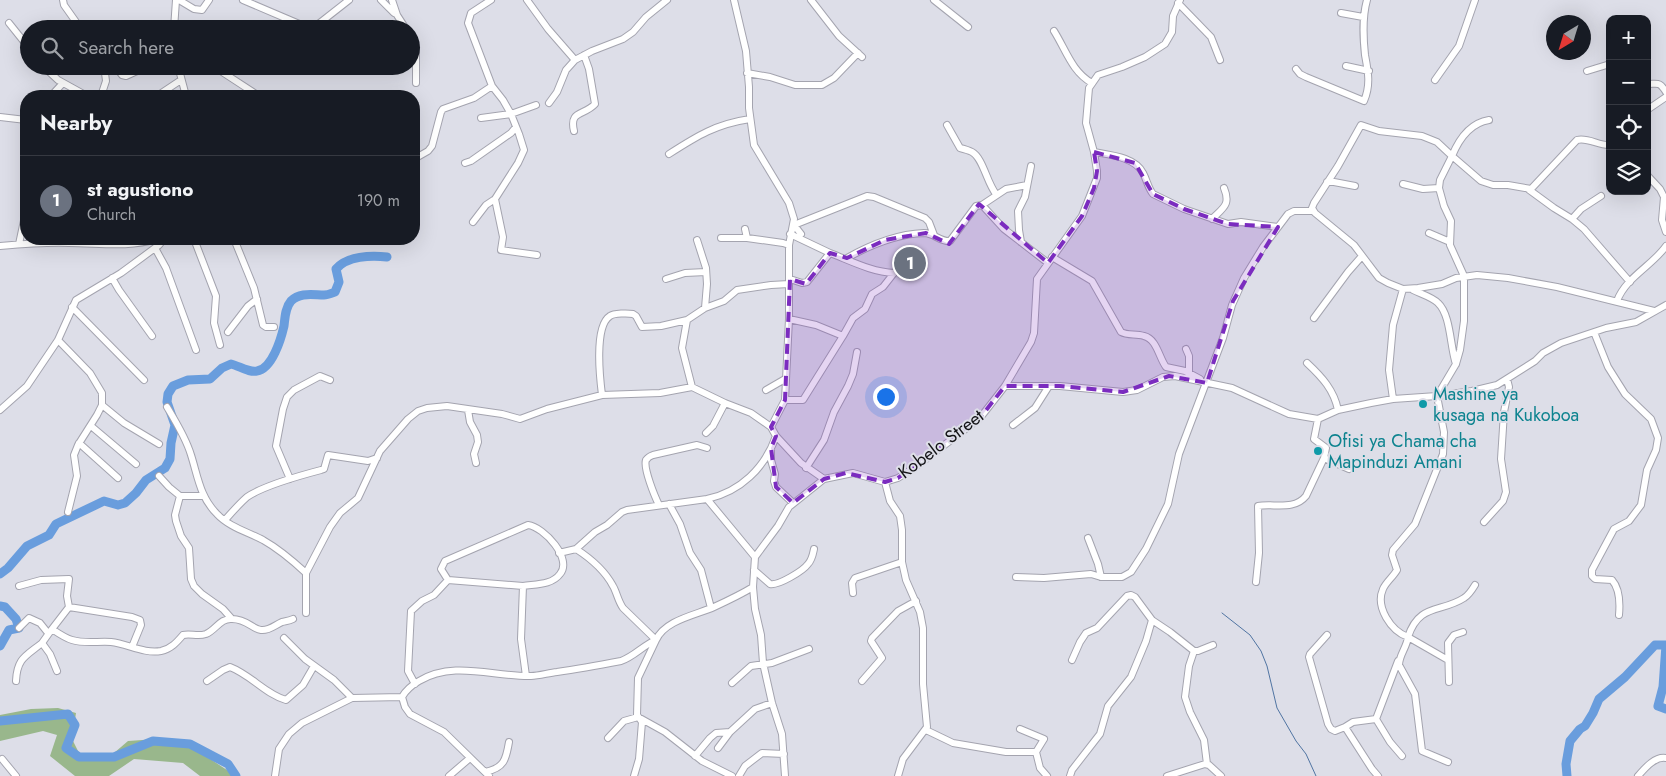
<!DOCTYPE html>
<meta charset="utf-8">
<style>
:root{--surface:#171b24;--page:#20242c;--text:#f1f3f6;--muted:#9ea1a6;--line:#363941;--accent:#2b747b}
body{margin:0;font-family:Jost,sans-serif;background:var(--page);color:var(--text)}
.controls{position:absolute;right:15px;top:15px;display:grid;overflow:hidden;border-radius:10px;box-shadow:0 5px 20px #0002}
.controls button{width:45px;height:45px;display:grid;place-items:center;padding:0;border:0;border-bottom:1px solid var(--line);background:var(--surface);color:var(--text);font:25px sans-serif}
.compass{position:absolute;left:1546px;top:15px;width:45px;height:45px;border-radius:50%;background:var(--surface);box-shadow:0 5px 20px #0002;rotate:218deg}
.you{position:absolute;left:885px;top:396px;width:18px;height:18px;margin:-12px;border:4px solid #fff;border-radius:50%;background:#1a73e8;box-shadow:0 0 0 8px #1a73e833}
.badge{display:grid;place-items:center;width:32px;height:32px;border-radius:50%;background:var(--accent);color:#fff;font-size:16px;font-weight:700}
.pin{position:absolute;translate:-50% -50%;border:2px solid #fff;box-shadow:0 1px 5px #0006}
.list{margin:0;padding:0;list-style:none}
h2{display:flex;justify-content:space-between;align-items:center;height:65px;margin:0;padding:0 20px;font-size:21px}
h2 small{font-size:16px;font-weight:400;color:var(--muted)}
.list li{display:grid;grid-template-columns:32px 1fr auto;gap:15px;align-items:center;box-sizing:border-box;height:90px;padding:0 20px;border-top:1px solid var(--line)}
.list b{display:block;font-size:19px;white-space:nowrap}
.list p{margin:0;font-size:16px;white-space:nowrap;color:var(--muted)}
.list em{font-size:16px;font-style:normal;color:var(--muted)}
.icon{flex:none;width:28px;height:28px;fill:none;stroke:currentColor;stroke-width:2;stroke-linecap:round;stroke-linejoin:round}
.map{position:relative;flex:none;width:1666px;height:776px;overflow:hidden}
.search{position:absolute;background:var(--surface);box-shadow:0 5px 20px #0002;left:20px;top:20px;width:400px;height:55px;display:flex;align-items:center;gap:12px;box-sizing:border-box;padding:0 18px;border-radius:28px;color:var(--muted);font-size:19px}
.panel{position:absolute;background:var(--surface);box-shadow:0 5px 20px #0002;left:20px;top:90px;width:400px;height:155px;border-radius:20px}
.map>svg:first-child{display:block}
.green{fill:#99b78c}
.lines{fill:none;stroke-linecap:round;stroke-linejoin:round}
.stream{stroke:#5074a2;stroke-width:1}
.river{stroke:#699ddd;stroke-width:9}
.minor-casing{stroke:#a4a4af;stroke-width:8}
.minor{stroke:#fff;stroke-width:6}
.marked{fill:#7b2cbf;fill-opacity:0.2;stroke:#7b2cbf;stroke-width:4;stroke-dasharray:10 6;stroke-linejoin:round}
.culture-dot{fill:#0f9aa8;stroke:#dddee8;stroke-width:2}
.labels{text-anchor:middle;dominant-baseline:central;stroke-width:4;stroke-linejoin:round;paint-order:stroke}
.culture-label{font-size:18px;fill:#0d838f;stroke:#dddee8;text-anchor:start}
.street-label{font-size:18px;fill:#141417;stroke:#dddee8}
</style>
<div class="map">
<svg width="1666" height="776" viewBox="0 0 1666 776">
<rect width="100%" height="100%" fill="#dddee8"/>
<path class="green" d="M 58,708 L 76,713 L 72,739 L 81,757 L 114,753 L 128,741 L 171,738 L 195,749 L 236,776 L 200,776 L 183,763 L 134,759 L 109,776 L 75,776 L 50,756 L 57,735 L 43,731 L 0,741 L 0,715 L 31,709 Z"/>
<g class="lines">
<path class="stream" d="M 1222,613 L 1250,635 L 1261,651 L 1267,666 L 1277,708 L 1296,741 L 1306,754 L 1316,776"/>
<path class="river" d="M 0,574 L 8,568 L 27,546 L 49,535 L 56,524 L 104,501 L 118,505 L 125,503 L 136,493 L 146,480 L 165,468 L 170,459 L 171,443 L 175,425 L 167,402 L 168,394 L 173,386 L 188,380 L 210,379 L 222,368 L 231,364 C 239,366 250,373 257,371 C 272,369 281,339 284,326 C 285,318 285,308 291,301 C 300,292 313,295 324,295 C 328,295 332,293 335,292 L 339,282 L 336,269 C 347,256 371,255 387,257
M 0,606 L 5,607 L 16,619 L 19,628 L 9,630 L 0,646
M 0,721 L 68,714 L 75,725 L 66,748 L 79,757 L 114,757 L 153,741 L 190,744 L 228,764 L 236,776
M 1567,776 L 1566,764 L 1570,741 L 1580,729 L 1585,726 L 1593,713 L 1599,699 L 1625,677 L 1655,645 L 1666,645 L 1663,687 L 1658,706 L 1666,709"/>
<g class="minor-casing">
<path id="minor" d="M 63,0 L 64,5 L 81,29
M 179,0 L 194,9 L 202,10 L 209,0
M 243,0 L 311,29
M 381,0 L 394,13
M 392,0 L 397,15 L 406,29
M 527,0 L 548,29 L 575,60
M 734,0 L 746,51 L 749,87 L 749,108 L 754,145 L 789,203 L 794,219 L 789,245 L 789,319 L 785,400 L 771,427
M 811,0 L 839,36 L 862,57
M 934,0 L 968,27
M 1178,3 L 1211,37 L 1220,60
M 1341,13 L 1363,17
M 9,23 L 29,48
M 174,29 L 176,0
M 312,29 L 349,0
M 1054,31 C 1066,50 1072,72 1092,83
M 411,37 L 416,49 L 416,83
M 43,66 L 58,80 L 87,96
M 115,66 L 122,75 L 126,76 L 148,66
M 178,66 L 186,96
M 213,66 L 259,96
M 1346,66 L 1369,71
M 1296,69 L 1300,74 L 1306,77 L 1364,101 C 1371,85 1368,71 1365,55 C 1363,36 1362,18 1367,0
M 1587,71 L 1610,64
M 747,73 L 770,77 L 795,85 L 822,85 L 834,78 L 858,53
M 1435,80 L 1459,46 L 1475,0
M 1647,84 C 1658,84 1659,81 1666,92
M 51,96 L 63,83
M 101,96 L 106,81 L 105,73 L 111,66
M 157,96 L 181,80
M 549,103 L 557,92 L 566,70 L 575,60 L 592,51 L 623,39 L 633,32 L 646,17 L 667,0
M 1647,110 L 1666,97
M 0,117 L 26,120
M 481,118 L 511,114 L 536,105
M 1489,120 C 1470,123 1459,139 1452,156 L 1481,181 L 1493,185 L 1508,185 L 1531,189 L 1577,140 C 1588,137 1599,146 1610,145
M 947,125 L 960,148 C 964,149 968,150 972,152 C 983,158 987,183 996,194
M 574,131 C 569,110 584,116 595,104 L 589,69 L 584,55
M 1094,152 C 1110,155 1135,157 1143,173 C 1147,180 1148,188 1153,194 L 1184,209 L 1228,224 L 1241,222 L 1278,227
M 669,154 C 697,136 716,124 750,119
M 414,159 L 428,151 L 432,146 L 441,112 L 443,109 L 474,98 L 492,86
M 465,163 L 471,161 L 511,133 L 516,127
M 1647,175 L 1660,189 L 1664,197 L 1662,220 L 1666,232
M 1327,182 L 1334,182 L 1355,186
M 1403,184 L 1423,189 L 1439,188
M 1528,189 L 1554,208 L 1572,219 L 1584,229 L 1630,282
M 495,199 L 503,237 L 501,250 L 537,255
M 982,205 L 1004,229 L 1048,263
M 1212,219 C 1223,208 1231,205 1224,188
M 1572,219 L 1581,209 L 1601,196
M 473,222 L 486,205 L 495,199 L 518,163 L 524,150 L 519,134 L 511,114 L 503,100 L 492,86 L 468,23 L 471,13 L 491,0
M 745,229 L 747,238
M 1429,233 L 1450,242
M 790,234 L 830,253
M 801,234 L 794,225 L 867,196 L 874,197 L 925,218 L 929,222 L 934,235
M 721,238 L 747,238 L 783,243 L 789,245
M 194,239 L 216,296 L 214,323 L 220,345
M 234,239 L 254,288 L 263,325 L 266,327 L 274,327
M 697,240 L 706,268 L 707,284 L 705,308
M 1021,242 L 1019,230 L 1018,211 L 1025,197 L 1031,166
M 19,244 L 26,211
M 0,246 C 23,244 46,242 69,243 C 99,243 128,248 157,239
M 155,248 L 166,268 L 196,350
M 1052,257 L 1092,281 L 1121,332 C 1128,336 1136,333 1144,336 C 1157,339 1159,358 1166,367 L 1185,371 L 1200,379
M 847,258 C 870,245 897,234 924,233 C 934,233 940,242 950,241 L 976,206 L 982,205 L 1006,189 L 1027,185
M 112,278 L 119,290 L 152,336
M 666,279 L 685,273 L 706,272
M 790,279 L 802,283 L 807,282 L 830,253 C 851,261 872,272 894,273
M 1413,290 C 1421,294 1432,297 1438,303 C 1451,315 1450,347 1456,364
M 1617,301 C 1626,277 1652,266 1666,246
M 72,307 L 144,380
M 1314,318 L 1348,272 L 1362,256
M 687,320 L 682,348 L 692,387
M 228,332 L 248,306 L 257,299
M 1594,332 L 1608,367 L 1625,394 L 1651,419 L 1658,438 L 1656,450 L 1647,470 L 1641,505 L 1629,521 L 1614,529 L 1592,570 L 1592,576 L 1595,579 L 1612,580 C 1620,589 1620,604 1619,615
M 843,336 L 853,318 L 865,309 L 872,294 L 883,287 L 894,273
M 58,340 L 90,373 L 102,393 L 102,405 L 97,415 L 78,445 L 74,455 L 77,476 L 68,512
M 1186,349 L 1189,356 L 1189,373
M 1307,363 C 1322,377 1334,390 1338,410
M 1005,386 L 1060,386 L 1123,392 L 1137,390 L 1163,377 L 1175,376 L 1232,388 L 1289,414 L 1318,419 L 1338,410 L 1371,403 L 1393,399 L 1437,396 L 1472,391 L 1497,385 L 1535,361 L 1543,353 L 1561,343 L 1606,328 L 1636,322 L 1666,305
M 766,390 L 785,379
M 602,395 C 600,379 594,326 610,316 C 614,313 628,313 633,314 L 636,316 L 642,327 L 661,326 L 687,320 L 705,308 L 724,301 L 737,290 L 771,285 L 789,284
M 1393,399 L 1389,370 L 1393,325 L 1403,289
M 785,400 L 803,400 L 843,336 L 816,325 L 789,319
M 102,405 L 124,423 L 159,444
M 167,407 C 176,422 186,438 191,455 C 198,477 200,497 217,514 C 229,527 248,532 263,540 C 279,549 293,561 306,573
M 0,410 L 27,386 L 58,340 L 76,300 L 121,273 L 159,245 L 164,239
M 468,410 L 470,422 L 477,435 L 478,442 L 474,454 L 476,463
M 1318,419 L 1314,439 L 1326,448 L 1324,458 L 1349,469
M 1013,425 L 1035,408 L 1049,386
M 91,426 L 136,464
M 706,433 L 713,426 L 725,403
M 79,443 L 118,478
M 771,450 L 771,460 L 775,474 L 774,481 L 776,487 L 793,503
M 806,468 L 824,440 L 834,412 L 848,386 L 853,374 L 857,352
M 159,476 L 169,487 L 180,496 L 203,496
M 290,479 L 276,446 L 283,409 L 287,397 L 294,390 L 320,376 L 330,380
M 180,496 L 175,515 L 176,521 L 181,536 L 189,548 L 191,579 L 194,586 L 202,594 L 223,609 L 231,618
M 707,499 C 740,492 765,468 776,436
M 669,504 L 680,524 L 690,553 L 701,570 L 711,608
M 659,505 C 655,497 643,468 646,460 C 648,457 650,456 653,455 L 697,445 L 707,448
M 225,520 C 232,512 239,504 247,497 C 263,486 302,475 321,470 L 324,469 L 328,455 L 368,461 L 377,458
M 1484,522 L 1503,501 L 1506,492 L 1501,459 L 1504,412 L 1509,387 L 1507,379
M 1088,538 L 1098,564 L 1101,577
M 576,549 L 595,532 L 607,525 L 622,512 L 627,510 L 707,499 L 755,557
M 559,553 L 576,549 C 590,558 605,571 613,586 C 617,593 618,601 623,608 L 656,640 L 638,678 L 637,715 L 642,722 L 639,759 L 634,776
M 754,570 L 770,584 C 778,586 803,571 808,564 C 812,560 813,554 814,549
M 1016,577 L 1044,578 L 1091,574 L 1101,577 L 1122,577 L 1131,572 L 1146,549 L 1168,504 L 1179,454 L 1223,338 L 1232,305 L 1244,278 L 1263,247 L 1288,214 L 1294,211 L 1313,211
M 448,580 L 441,569 L 445,561 L 528,525 C 544,527 573,559 560,574 C 552,585 536,584 523,586 L 521,639 L 526,676
M 1256,582 L 1259,553 L 1258,506 C 1273,503 1294,511 1306,496 L 1324,458
M 19,586 L 41,580 L 69,579 L 67,596 L 69,607
M 853,593 L 852,583 L 855,578 L 902,562 L 902,530 L 900,516 L 890,501 L 885,482
M 69,607 L 132,617 L 140,620 L 141,625 L 132,647
M 306,613 L 306,573 L 330,527 L 340,513 L 358,498 L 380,451 L 408,419 L 418,411 L 427,408 L 447,406 L 502,414 L 520,419 L 547,409 L 602,395 L 660,393 L 692,387 L 725,403 L 751,413 L 771,427 L 776,436 L 801,463 L 824,479
M 1152,620 L 1170,632 L 1194,651 L 1198,651 L 1213,645
M 19,628 L 29,618 L 40,623 L 48,633
M 52,629 L 69,607
M 1327,635 L 1310,654 L 1309,657 L 1328,724 L 1331,729 L 1335,731 L 1345,727
M 284,638 L 305,659 L 334,680 L 352,698
M 1194,651 L 1189,666 L 1185,697 L 1190,712 L 1204,740 L 1207,764
M 1448,660 L 1408,637 C 1419,603 1441,613 1464,598 C 1469,595 1472,590 1475,585
M 57,671 L 50,654 L 42,643 L 52,629 C 58,633 65,638 72,640 C 85,644 98,641 111,642 C 128,644 144,654 161,651 C 171,649 177,642 183,635 C 191,633 197,637 206,634 C 216,630 220,618 232,619 C 247,619 252,629 261,630 C 269,631 275,625 282,622 C 286,621 289,621 293,619
M 16,681 C 17,658 26,656 42,643
M 207,681 L 223,670 L 230,667 C 251,675 265,694 286,700 L 303,685 L 314,666
M 862,681 L 882,658 L 871,641 L 872,638 L 898,611 L 916,601
M 1449,682 L 1448,643 L 1454,635 L 1463,632
M 732,683 L 751,666 L 772,663 L 809,649
M 415,684 L 408,671 L 411,611 L 422,601 L 434,595 L 448,580 L 523,586
M 402,697 C 406,690 412,685 419,681 C 454,660 493,677 531,676 C 539,676 548,673 557,672 C 578,669 600,665 621,661 C 635,656 642,646 656,640 C 665,620 696,615 714,607 C 727,601 740,595 753,587
M 402,697 L 405,707 L 410,714 L 444,732 L 489,776
M 1376,719 L 1398,661
M 1020,729 L 1044,739 L 1036,752 L 1040,768 L 1047,776
M 926,730 L 953,743 L 1006,752 L 1036,752
M 608,738 L 624,721 L 638,717 L 665,732 L 702,761 L 732,776
M 718,748 L 730,732
M 695,756 L 710,738 L 716,733 L 730,732 L 755,709 L 772,703
M 2,759 L 16,776
M 1448,762 L 1422,751 L 1415,694 L 1399,665 C 1399,655 1407,647 1408,637 C 1391,631 1375,607 1383,589 C 1386,582 1393,577 1397,570 L 1392,555 L 1393,550 L 1415,524 L 1443,454 L 1444,432 L 1437,396 L 1456,364 L 1460,350 L 1464,321 L 1464,276 L 1450,245 L 1451,221 L 1444,206 L 1439,188 L 1440,180 L 1452,156 L 1437,142 L 1422,136 L 1379,131 L 1361,125 L 1338,166 L 1314,203 L 1312,208 L 1315,213 L 1354,245 L 1379,278 L 1388,283 L 1403,289 L 1418,288 L 1442,284 L 1456,278 L 1477,275 L 1508,278 L 1557,287 L 1654,311
M 485,772 C 504,768 506,760 509,742
M 275,776 L 279,749 L 289,734 L 302,723 L 352,698 L 402,697
M 449,776 L 470,758
M 739,776 L 745,766 L 762,753 L 784,754
M 785,776 L 782,734 L 772,703 L 763,663 L 761,635 L 755,609 L 753,587 L 755,557 L 778,526 L 789,507 L 824,479 L 853,473 L 885,482 L 898,478 L 918,465 L 980,418 L 1005,386 L 1031,342 L 1034,333 L 1037,279 L 1082,216 L 1097,178 L 1097,171 L 1094,152 L 1086,123 L 1089,88 L 1098,75 L 1122,67 L 1145,57 L 1165,44 L 1172,32 L 1173,16 L 1180,0
M 898,776 L 903,759 L 927,727 L 923,684 L 923,628 L 920,612 L 906,580 L 902,562
M 1070,776 L 1072,770 L 1100,734 L 1108,706 L 1131,677 L 1146,641 L 1152,620 L 1135,597 L 1131,595 L 1127,596 L 1097,628 L 1086,633 L 1080,642 L 1072,660
M 1167,776 L 1205,764 L 1209,765 L 1221,776
M 1378,776 L 1372,769 L 1345,727 L 1353,722 L 1376,719 L 1390,742 L 1402,756
M 1638,776 C 1645,768 1655,756 1666,758"/>
</g>
<use href="#minor" class="minor"/>
</g>
<path class="marked" d="M 1094,152 L 1135,163 L 1153,194 L 1184,209 L 1228,224 L 1278,227 L 1233,301 L 1207,383 L 1169,376 L 1123,392 L 1060,386 L 1005,386 L 980,418 L 898,478 L 885,482 L 846,473 L 824,479 L 793,503 L 776,487 L 771,448 L 776,436 L 771,427 L 785,400 L 790,279 L 806,284 L 830,253 L 847,258 L 885,240 L 926,233 L 949,244 L 979,204 L 1048,263 L 1082,216 L 1094,188 L 1097,171 Z"/>
<g class="culture-dot">
<circle cx="1423" cy="404" r="5"/>
<circle cx="1318" cy="451" r="5"/>
</g>
<g class="labels">
<g class="culture-label">
<text x="1433" y="394">Mashine ya<tspan x="1433" dy="21">kusaga na Kukoboa</tspan></text>
<text x="1328" y="441">Ofisi ya Chama cha<tspan x="1328" dy="21">Mapinduzi Amani</tspan></text>
</g>
<g class="street-label">
<text transform="translate(941 444) rotate(-37)">Kobelo Street</text>
</g>
</g>
</svg>
<div class="controls">
<button>+</button>
<button>−</button>
<button><svg class="icon" aria-label="locate" viewBox="0 0 24 24"><circle cx="12" cy="12" r="6"/><path d="M12 2v4M12 18v4M2 12h4M18 12h4"/></svg></button>
<button><svg class="icon" aria-label="layers" viewBox="0 0 24 24"><path d="M12 4l9 5-9 5-9-5zM3 14l9 5 9-5"/></svg></button>
</div>
<svg class="compass" viewBox="-18 -18 36 36"><path d="M0-13l5 13h-10z" fill="#e53935"/><path d="M0 13l5-13h-10z" fill="#9ea1a6"/></svg>
<div class="you"></div>
<div class="pin badge" style="left:910px;top:263px;background:#6b7280">1</div>
<div class="search"><svg class="icon" aria-label="search" viewBox="0 0 24 24"><circle cx="10" cy="10" r="6"/><path d="M15 15l6 6"/></svg>Search here</div>
<section class="panel">
<h2>Nearby<small></small></h2>
<ul class="list">
<li><span class="badge" style="background:#6b7280">1</span><div><b>st agustiono</b><p>Church</p></div><em>190 m</em></li>
</ul>
</section>
</div>
